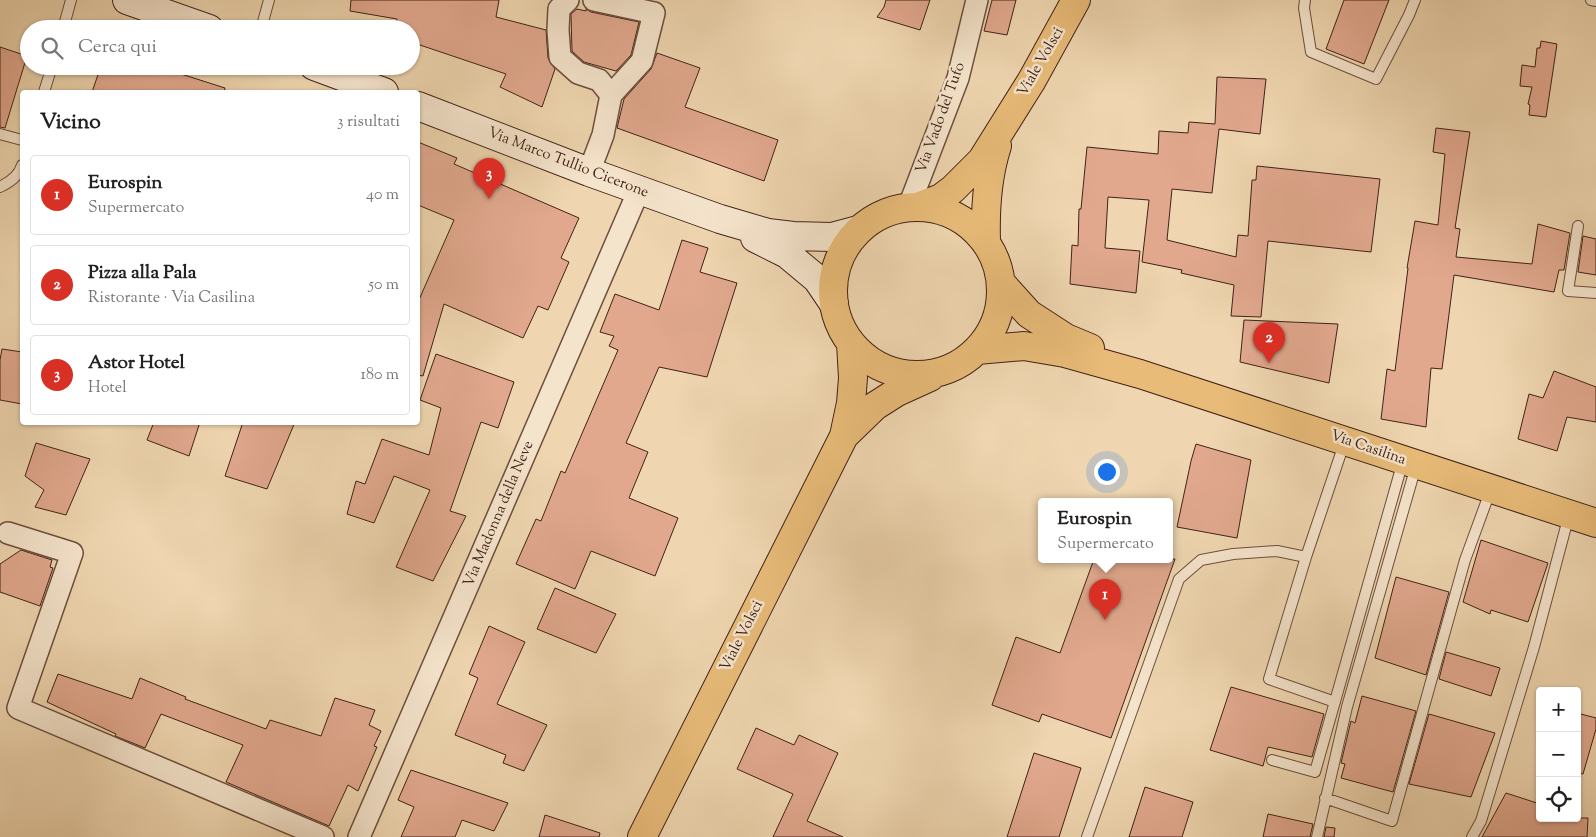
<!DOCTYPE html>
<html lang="it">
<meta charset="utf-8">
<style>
:root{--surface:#fff;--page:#f2f2f2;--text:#222;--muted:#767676;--line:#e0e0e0;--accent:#d93025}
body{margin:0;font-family:"Sorts Mill Goudy",serif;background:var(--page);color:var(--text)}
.controls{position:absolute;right:15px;bottom:15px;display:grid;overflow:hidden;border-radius:5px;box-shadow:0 1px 4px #0004}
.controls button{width:45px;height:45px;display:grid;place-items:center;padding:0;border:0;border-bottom:1px solid var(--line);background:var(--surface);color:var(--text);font:25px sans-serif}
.you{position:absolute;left:1106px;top:471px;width:18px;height:18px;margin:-12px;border:4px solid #fff;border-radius:50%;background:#1a73e8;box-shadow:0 0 0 8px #1a73e833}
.badge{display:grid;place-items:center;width:32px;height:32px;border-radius:50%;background:var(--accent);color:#fff;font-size:16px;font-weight:700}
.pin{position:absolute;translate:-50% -41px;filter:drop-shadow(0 1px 2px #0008)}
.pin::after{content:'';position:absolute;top:26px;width:18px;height:15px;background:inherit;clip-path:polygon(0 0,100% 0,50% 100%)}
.popup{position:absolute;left:1038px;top:498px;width:135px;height:65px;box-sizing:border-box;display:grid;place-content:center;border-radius:5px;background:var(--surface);filter:drop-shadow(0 1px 4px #0005);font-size:16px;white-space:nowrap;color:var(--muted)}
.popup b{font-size:19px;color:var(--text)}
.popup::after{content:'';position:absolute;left:50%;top:100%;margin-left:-10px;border:10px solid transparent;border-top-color:var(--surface)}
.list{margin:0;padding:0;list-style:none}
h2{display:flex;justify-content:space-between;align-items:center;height:65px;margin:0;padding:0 20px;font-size:21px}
h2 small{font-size:16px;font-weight:400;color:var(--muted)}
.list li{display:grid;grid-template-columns:32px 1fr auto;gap:15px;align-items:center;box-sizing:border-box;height:80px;margin:0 10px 10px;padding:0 10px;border:1px solid var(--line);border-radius:5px}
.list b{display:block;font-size:19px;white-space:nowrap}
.list p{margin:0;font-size:16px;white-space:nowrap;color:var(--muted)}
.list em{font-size:16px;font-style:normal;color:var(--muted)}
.icon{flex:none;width:28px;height:28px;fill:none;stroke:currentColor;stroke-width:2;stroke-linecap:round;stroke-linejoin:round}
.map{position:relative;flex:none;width:1596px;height:837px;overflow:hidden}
.search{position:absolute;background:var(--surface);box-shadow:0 1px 4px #0004;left:20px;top:20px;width:400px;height:55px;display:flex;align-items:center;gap:12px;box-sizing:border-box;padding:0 18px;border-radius:28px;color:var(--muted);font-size:19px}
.panel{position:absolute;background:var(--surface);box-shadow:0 1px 4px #0004;left:20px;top:90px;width:400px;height:335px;border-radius:5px}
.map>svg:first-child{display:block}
.building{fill:#e1a88e;stroke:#412216}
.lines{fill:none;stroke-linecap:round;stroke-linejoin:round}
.service-casing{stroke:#6c4f3c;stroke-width:12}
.minor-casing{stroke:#6c4f3c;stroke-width:24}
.secondary-casing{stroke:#412216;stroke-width:30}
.primary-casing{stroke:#412216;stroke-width:30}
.service{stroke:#f5e4cc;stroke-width:10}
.minor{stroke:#f5e4cc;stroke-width:21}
.secondary{stroke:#f5e4cc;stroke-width:28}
.primary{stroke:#e8bb78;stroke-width:28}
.labels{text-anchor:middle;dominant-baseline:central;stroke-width:5;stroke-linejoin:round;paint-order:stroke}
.street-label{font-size:15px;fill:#412216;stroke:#f5e4cc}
</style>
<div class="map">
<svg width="1596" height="837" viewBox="0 0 1596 837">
<rect width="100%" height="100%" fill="#efd6b0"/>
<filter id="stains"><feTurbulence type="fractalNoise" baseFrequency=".004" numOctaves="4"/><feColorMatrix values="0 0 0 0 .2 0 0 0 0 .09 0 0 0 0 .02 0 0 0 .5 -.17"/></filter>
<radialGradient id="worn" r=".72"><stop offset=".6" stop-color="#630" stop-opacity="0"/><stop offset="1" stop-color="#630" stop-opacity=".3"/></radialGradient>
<path class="building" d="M 351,0 L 499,0 L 496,17 L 546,30 L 548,58 L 555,69 L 542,107 L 500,87 L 506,74 L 411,42 L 411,29 L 396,29 L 397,19 L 350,11 Z
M 886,0 L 930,0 L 920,30 L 877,17 L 884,7 Z
M 992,0 L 1016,0 L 1007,35 L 984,31 Z
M 1344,0 L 1389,0 L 1364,64 L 1326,49 Z
M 577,9 L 586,11 L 586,9 L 591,12 L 639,22 L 631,55 L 616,71 L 584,62 L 572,51 L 571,14 Z
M 1541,41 L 1557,44 L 1546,117 L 1529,115 L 1530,105 L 1528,104 L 1532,87 L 1520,86 L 1522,65 L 1535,67 L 1537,48 L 1540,48 Z
M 0,47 L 27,56 L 5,128 L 0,127 Z
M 657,53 L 700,68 L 685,107 L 778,140 L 764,181 L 617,128 L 624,99 L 651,69 Z
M 101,66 L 156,66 L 225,88 L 224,92 L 92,92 Z
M 1217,77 L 1266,79 L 1260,134 L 1219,129 L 1212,193 L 1172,189 L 1167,240 L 1236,257 L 1238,235 L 1248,236 L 1252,180 L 1256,180 L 1257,166 L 1380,179 L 1371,252 L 1268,241 L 1261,317 L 1231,316 L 1234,285 L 1181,273 L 1182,270 L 1142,262 L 1149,200 L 1108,197 L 1105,248 L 1140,251 L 1136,293 L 1070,284 L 1072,245 L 1078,246 L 1079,209 L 1081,209 L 1087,147 L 1158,154 L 1159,131 L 1188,133 L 1189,122 L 1215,124 Z
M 1436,128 L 1470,132 L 1455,228 L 1460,229 L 1456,257 L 1532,264 L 1538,224 L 1570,233 L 1564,270 L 1559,270 L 1554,292 L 1454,275 L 1442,369 L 1431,368 L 1426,427 L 1381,419 L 1387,369 L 1395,371 L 1408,268 L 1407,268 L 1415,221 L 1438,225 L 1445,154 L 1433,152 Z
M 418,142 L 457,158 L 454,164 L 579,218 L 561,258 L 569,262 L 548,310 L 538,306 L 523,338 L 444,304 L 423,376 L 418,375 L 418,302 L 454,220 L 418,205 Z
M 1583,236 L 1596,239 L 1596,275 L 1578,272 Z
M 682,240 L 708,248 L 700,272 L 737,283 L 707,377 L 659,367 L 626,443 L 648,452 L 629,498 L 678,518 L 655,576 L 591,551 L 575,589 L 516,564 L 536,519 L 541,521 L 561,471 L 565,473 L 618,350 L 609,346 L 614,336 L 600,332 L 615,294 L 659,310 Z
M 1244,320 L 1338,324 L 1329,383 L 1240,362 Z
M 2,349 L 22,352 L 22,404 L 0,400 L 0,360 Z
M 436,354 L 514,382 L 498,428 L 481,422 L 450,511 L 466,516 L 433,581 L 396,567 L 430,490 L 394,476 L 374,523 L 347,514 L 356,481 L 365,484 L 382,439 L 429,455 L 441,408 L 420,400 Z
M 1554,371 L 1596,387 L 1596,422 L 1567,417 L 1557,451 L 1518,439 L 1529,394 L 1543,398 Z
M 154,422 L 200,422 L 189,456 L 147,440 Z
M 243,422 L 295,422 L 267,489 L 225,476 Z
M 36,443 L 90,459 L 66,515 L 35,507 L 44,490 L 25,476 Z
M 1196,444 L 1251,460 L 1237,538 L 1177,527 L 1191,461 Z
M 1481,540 L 1548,563 L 1528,622 L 1491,610 L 1490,614 L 1463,602 Z
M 21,550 L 52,560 L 50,567 L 53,568 L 40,606 L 0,592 L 0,564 Z
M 1094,559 L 1175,559 L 1111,738 L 1042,714 L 1039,722 L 992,705 L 1016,637 L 1060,653 Z
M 1396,577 L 1449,592 L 1426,675 L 1375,658 Z
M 555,588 L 616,614 L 596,653 L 537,629 Z
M 489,626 L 525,642 L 497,704 L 547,725 L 524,771 L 503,763 L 506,755 L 455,735 L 478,678 L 469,674 Z
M 1446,652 L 1500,668 L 1491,696 L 1439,679 Z
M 58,674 L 132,699 L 140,678 L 186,697 L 185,699 L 266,729 L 270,720 L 321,736 L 335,698 L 375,710 L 369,725 L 381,731 L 374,746 L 377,747 L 358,791 L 348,785 L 329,826 L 226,782 L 243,745 L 161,714 L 145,748 L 115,736 L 116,734 L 47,702 Z
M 1231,687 L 1324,714 L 1312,757 L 1268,747 L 1263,766 L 1210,750 Z
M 1362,696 L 1416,711 L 1393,792 L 1341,778 L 1345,764 L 1341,763 L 1351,721 L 1355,723 Z
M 1577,713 L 1596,718 L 1596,729 L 1583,774 L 1577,773 Z
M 1429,714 L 1495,733 L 1471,797 L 1409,784 Z
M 756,728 L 794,745 L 799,735 L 838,753 L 807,821 L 843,837 L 773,837 L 793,794 L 737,769 Z
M 1034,753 L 1081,768 L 1059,837 L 1007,837 Z
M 411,770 L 508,803 L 494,831 L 462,820 L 455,837 L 401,837 L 414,807 L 398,800 Z
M 1145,787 L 1193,802 L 1182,837 L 1129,837 Z
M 1506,793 L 1540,804 L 1540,818 L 1588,818 L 1587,837 L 1482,837 Z
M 1268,814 L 1313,824 L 1310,837 L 1263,837 Z
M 545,815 L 600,833 L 599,837 L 539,837 Z
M 1326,827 L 1335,828 L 1334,837 L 1324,837 Z"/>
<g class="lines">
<g class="service-casing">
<path id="service" d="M 1305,0 L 1304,8 L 1311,52 L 1376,79 L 1409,15 L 1415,0
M 1591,0 L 1596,1
M 63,29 L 71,0
M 261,29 L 269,0
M 44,92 L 52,66
M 0,134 L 22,140
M 0,187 C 10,182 19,176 22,165
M 1578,226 L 1568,291 L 1596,293
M 1306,557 L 1269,679 L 1335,702
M 1272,760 L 1315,772 L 1403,461
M 1325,798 L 1392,821 L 1465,560 L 1491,489
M 1087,837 L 1179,579 L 1201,560 L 1233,554 L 1277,551 L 1306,557 L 1345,441
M 1317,837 L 1347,707 L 1416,466
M 1472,837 L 1481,821 L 1534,647 L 1569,515"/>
</g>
<g class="minor-casing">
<path id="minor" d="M 568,0 L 559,9 L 558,30 L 560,57 L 578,73 L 599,80 L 611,95
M 589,172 L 603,135 L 611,95 L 642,61 L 654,13 L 594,0
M 909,206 L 958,78 L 977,0
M 8,533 L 72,553 L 18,708 L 323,837
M 359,837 L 639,190"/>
</g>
<g class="secondary-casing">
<path id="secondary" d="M 127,0 L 209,29
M 314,66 L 384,92
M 418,106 L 589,172 L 720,219 L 768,233 L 793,236 L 832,237 L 858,230
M 755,238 L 787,254 L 817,279 L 834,304"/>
</g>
<g class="primary-casing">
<path id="primary" d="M833 291a84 84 0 1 1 168 0a84 84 0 1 1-168 0Z
M 917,207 L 941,198 L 953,189 L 982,160 L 1032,80 L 1076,0
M 986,241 C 985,208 987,177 997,146
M 1002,284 L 1029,314 L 1066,338 L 1090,348
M 977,350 L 1024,346 L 1065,353 L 1140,374 L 1596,523
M 844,436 L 875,406 L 897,392 L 930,377
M 642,837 L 844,436 L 851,403 L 853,378 L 851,343"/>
</g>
<use href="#service" class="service"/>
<use href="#minor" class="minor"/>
<use href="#secondary" class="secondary"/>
<use href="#primary" class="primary"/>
</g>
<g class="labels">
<g class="street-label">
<text transform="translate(1041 62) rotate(-60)">Viale Volsci</text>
<text transform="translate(941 118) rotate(-70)">Via Vado del Tufo</text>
<text transform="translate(568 163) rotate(21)">Via Marco Tullio Cicerone</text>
<text transform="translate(1368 448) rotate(19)">Via Casilina</text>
<text transform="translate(499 514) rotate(-67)">Via Madonna della Neve</text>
<text transform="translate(742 636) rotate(-63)">Viale Volsci</text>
</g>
</g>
<rect width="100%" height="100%" filter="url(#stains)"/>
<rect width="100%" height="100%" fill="url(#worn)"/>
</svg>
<div class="controls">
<button>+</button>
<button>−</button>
<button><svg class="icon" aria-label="locate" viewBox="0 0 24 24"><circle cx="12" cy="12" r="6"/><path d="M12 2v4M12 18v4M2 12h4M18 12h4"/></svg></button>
</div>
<div class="you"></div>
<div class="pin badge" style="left:1105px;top:620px">1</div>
<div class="popup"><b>Eurospin</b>Supermercato</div>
<div class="pin badge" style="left:1269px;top:363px">2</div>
<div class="pin badge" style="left:489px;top:199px">3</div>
<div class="search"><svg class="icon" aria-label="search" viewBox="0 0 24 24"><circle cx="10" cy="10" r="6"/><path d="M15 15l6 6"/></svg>Cerca qui</div>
<section class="panel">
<h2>Vicino<small>3 risultati</small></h2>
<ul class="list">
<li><span class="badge">1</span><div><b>Eurospin</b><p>Supermercato</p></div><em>40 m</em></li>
<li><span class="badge">2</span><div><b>Pizza alla Pala</b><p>Ristorante · Via Casilina</p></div><em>50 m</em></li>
<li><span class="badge">3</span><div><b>Astor Hotel</b><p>Hotel</p></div><em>180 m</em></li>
</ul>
</section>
</div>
